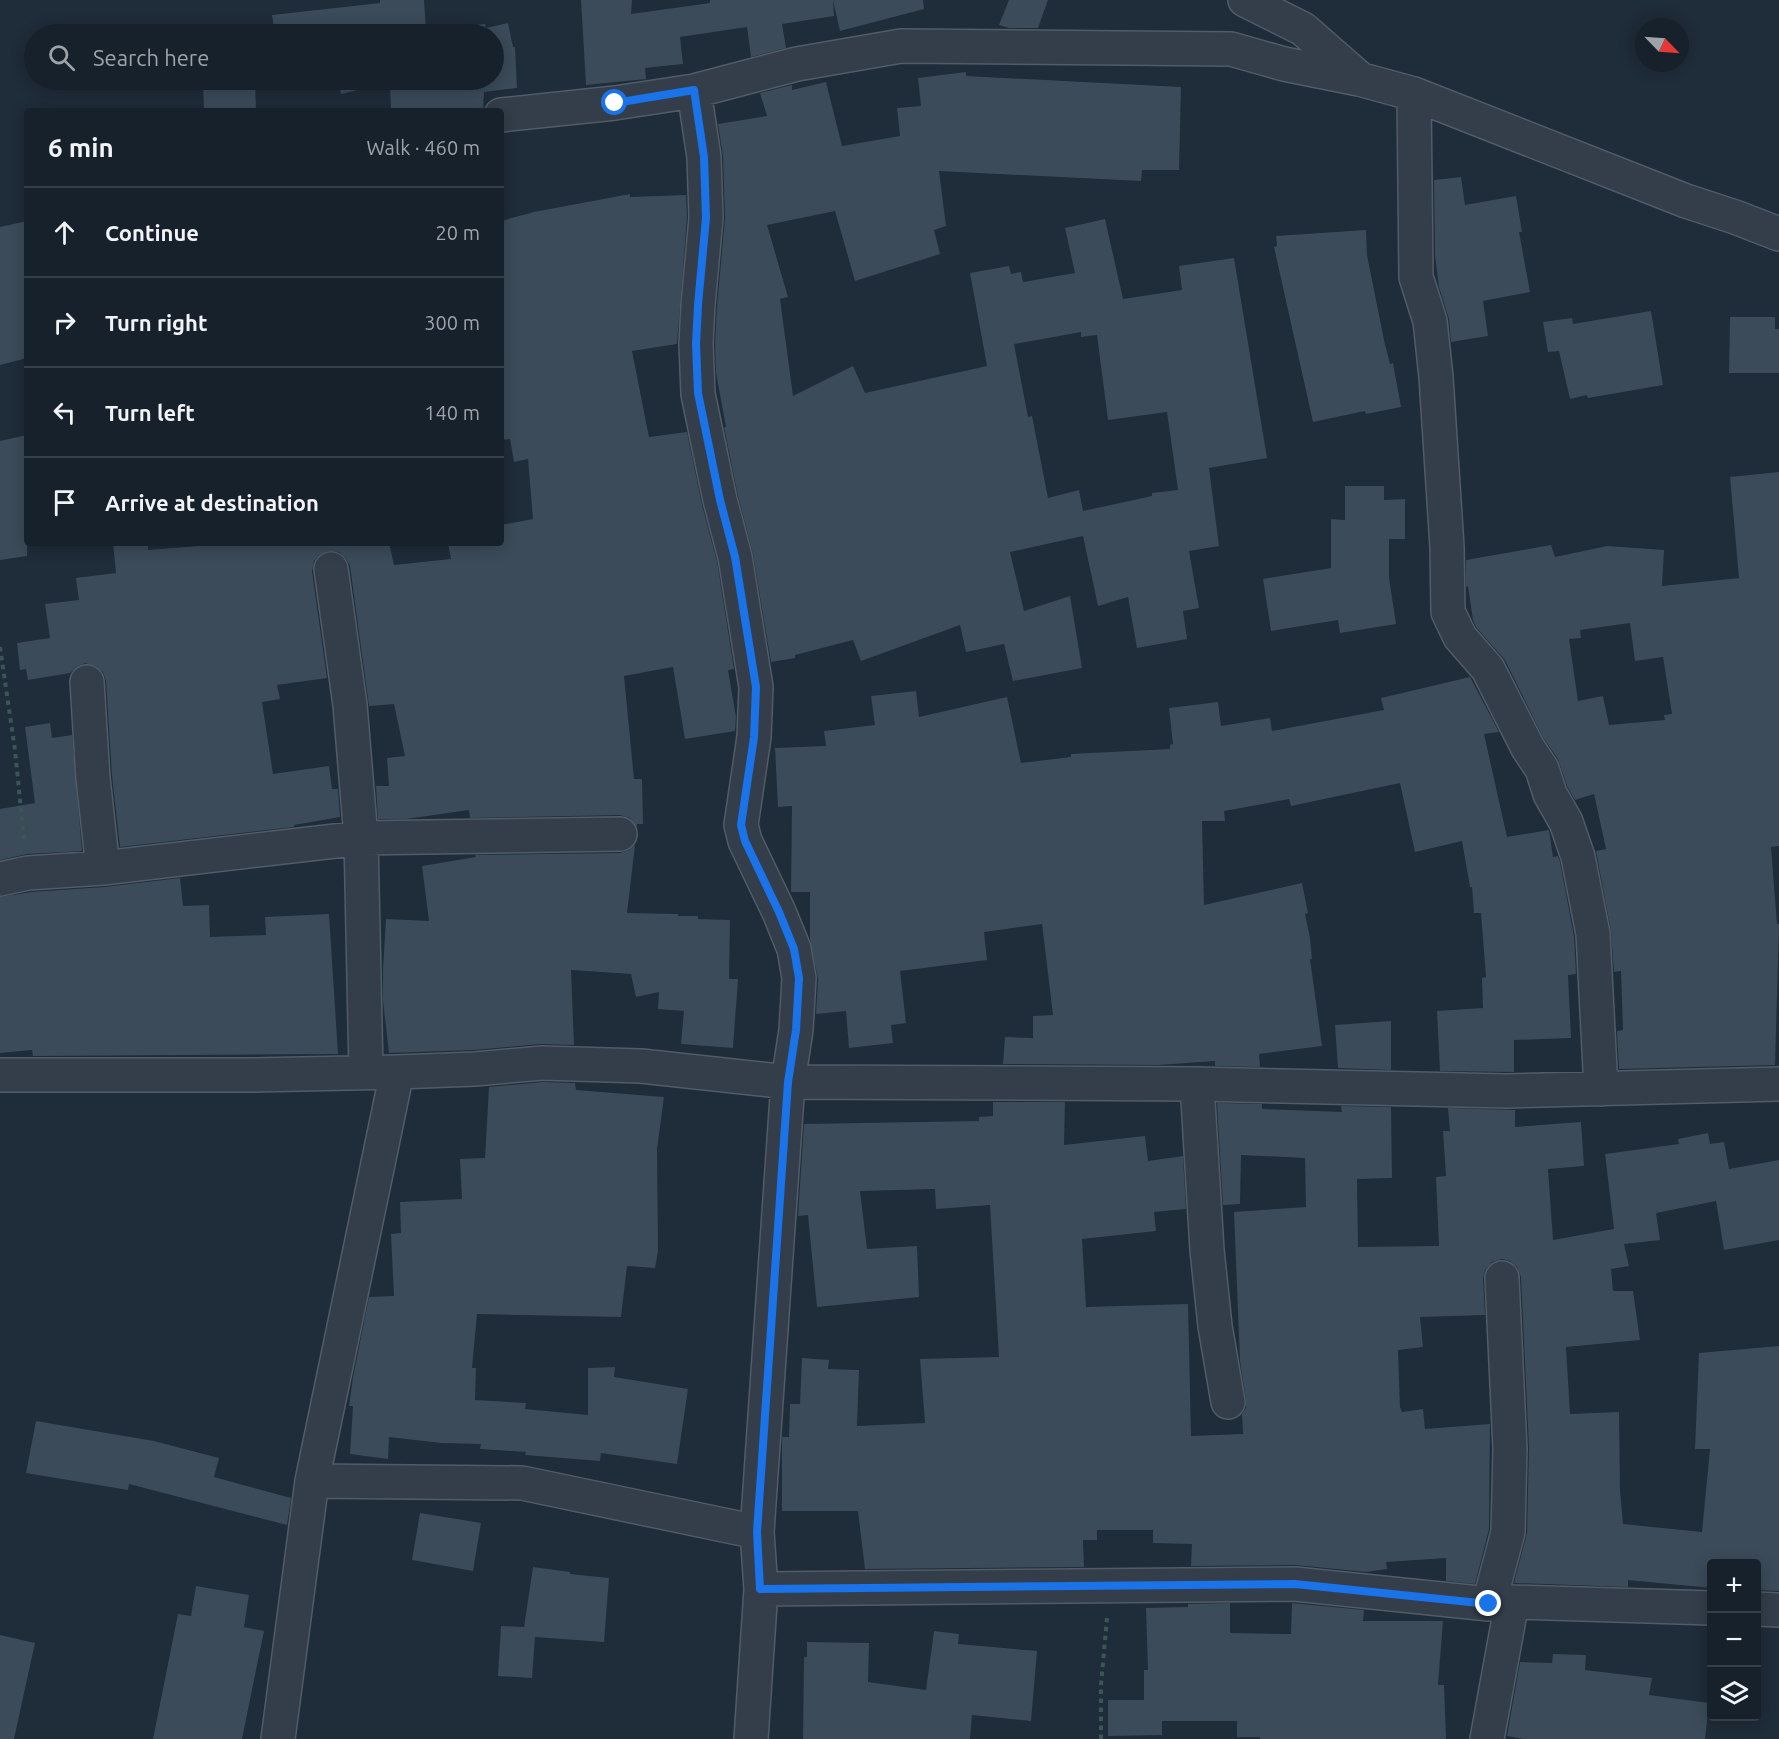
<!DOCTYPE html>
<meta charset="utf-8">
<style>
:root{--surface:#17212b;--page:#242e37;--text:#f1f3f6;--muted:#9ea3a9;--line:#363e47}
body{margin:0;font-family:Ubuntu,sans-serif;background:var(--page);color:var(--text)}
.controls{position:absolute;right:18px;bottom:18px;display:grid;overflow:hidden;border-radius:6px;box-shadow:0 3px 15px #0003}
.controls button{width:54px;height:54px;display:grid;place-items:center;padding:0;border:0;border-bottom:2px solid var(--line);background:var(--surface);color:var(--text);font:30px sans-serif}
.compass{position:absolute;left:1635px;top:18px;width:54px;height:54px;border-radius:50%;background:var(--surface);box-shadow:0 3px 15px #0003;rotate:115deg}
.stop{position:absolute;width:18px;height:18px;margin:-14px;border:4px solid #1a73e8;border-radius:50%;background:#fff}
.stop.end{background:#1a73e8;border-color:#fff;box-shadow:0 2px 6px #0008}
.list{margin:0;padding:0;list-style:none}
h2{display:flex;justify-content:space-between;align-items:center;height:78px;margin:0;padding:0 24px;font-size:26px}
h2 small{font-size:20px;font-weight:400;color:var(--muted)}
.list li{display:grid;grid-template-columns:39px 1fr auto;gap:18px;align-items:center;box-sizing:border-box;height:90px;padding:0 24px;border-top:2px solid var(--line)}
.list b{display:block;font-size:22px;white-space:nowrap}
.list em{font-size:20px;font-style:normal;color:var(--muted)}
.icon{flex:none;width:33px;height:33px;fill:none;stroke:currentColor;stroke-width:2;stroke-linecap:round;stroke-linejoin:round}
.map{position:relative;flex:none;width:1779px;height:1739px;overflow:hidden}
.search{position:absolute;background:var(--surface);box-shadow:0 3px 15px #0003;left:24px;top:24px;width:480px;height:66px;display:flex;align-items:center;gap:15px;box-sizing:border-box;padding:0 21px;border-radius:33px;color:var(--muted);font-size:22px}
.panel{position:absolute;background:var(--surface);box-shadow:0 3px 15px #0003;left:24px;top:108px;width:480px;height:438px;border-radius:6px}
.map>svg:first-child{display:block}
.building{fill:#3b4b59;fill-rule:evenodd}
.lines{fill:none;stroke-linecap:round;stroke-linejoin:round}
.minor-casing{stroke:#505c67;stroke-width:36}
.path{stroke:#3c5555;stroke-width:4;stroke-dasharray:4.5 4.5;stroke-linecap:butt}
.minor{stroke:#333e4a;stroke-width:33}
.route{stroke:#1a73e8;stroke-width:8}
</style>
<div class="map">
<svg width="1779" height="1739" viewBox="0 0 1779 1739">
<rect width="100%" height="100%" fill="#1f2c39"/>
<path class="building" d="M 380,0 L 424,0 L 426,30 L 485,24 L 486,28 L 508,23 L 513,47 L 515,47 L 517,88 L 484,92 L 483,110 L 431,111 L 430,108 L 391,110 L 390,82 L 341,94 L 338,80 L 494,80 L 494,34 L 275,34 L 272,15 L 380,3 Z
M 581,0 L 632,0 L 631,14 L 710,3 L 710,0 L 833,0 L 834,16 L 782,24 L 786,48 L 751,57 L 747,27 L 680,37 L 683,64 L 645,68 L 646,79 L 586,85 Z
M 833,0 L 923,0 L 924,9 L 840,31 Z
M 1009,0 L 1048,0 L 1038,28 L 1009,28 L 999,25 Z
M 966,72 L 966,76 L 1181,87 L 1179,170 L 1142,170 L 1141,181 L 939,171 L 946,226 L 934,230 L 940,254 L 855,281 L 835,211 L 767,225 L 788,297 L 780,299 L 793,396 L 853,366 L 865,393 L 987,366 L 970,273 L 1009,266 L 1011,274 L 1021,272 L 1023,282 L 1075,273 L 1065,228 L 1105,219 L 1123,299 L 1182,290 L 1179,266 L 1234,258 L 1267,458 L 1209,468 L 1219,546 L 1189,551 L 1199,608 L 1183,611 L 1187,639 L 1137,648 L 1128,597 L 1098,606 L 1083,536 L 1010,552 L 1024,611 L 1070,596 L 1082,668 L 1013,681 L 1004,644 L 966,652 L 960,625 L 861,661 L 853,640 L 795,655 L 795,658 L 771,662 L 753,554 L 738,496 L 724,427 L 726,427 L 716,373 L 715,344 L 717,306 L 725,218 L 723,156 L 718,124 L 767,116 L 760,93 L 792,85 L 792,90 L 826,82 L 842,146 L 900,136 L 897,108 L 921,106 L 918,78 ZM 1081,332 L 1081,337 L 1097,335 L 1108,420 L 1167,412 L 1178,490 L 1152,493 L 1152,496 L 1083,511 L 1079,490 L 1048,498 L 1032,416 L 1028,417 L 1014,344 Z
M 203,80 L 255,80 L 256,111 L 204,111 Z
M 1461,177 L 1465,205 L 1516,196 L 1522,232 L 1519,232 L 1530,292 L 1483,301 L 1488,336 L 1451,342 L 1449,319 L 1439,287 L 1435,255 L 1434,180 Z
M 630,194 L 630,197 L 686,195 L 687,217 L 677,344 L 632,351 L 649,437 L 687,432 L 702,505 L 717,561 L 734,669 L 728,670 L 736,717 L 735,731 L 685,739 L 673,667 L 624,676 L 634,779 L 642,779 L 643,824 L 637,824 L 637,827 L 630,818 L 620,815 L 470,818 L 469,810 L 406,819 L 378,819 L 376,786 L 389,786 L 387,758 L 405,756 L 394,704 L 369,706 L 350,566 L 346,558 L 339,552 L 328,551 L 319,555 L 314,561 L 312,571 L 327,678 L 277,685 L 280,699 L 262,702 L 273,774 L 329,766 L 332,789 L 338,789 L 340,817 L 294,825 L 294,827 L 120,847 L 112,776 L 106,681 L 103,672 L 96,666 L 85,663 L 76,667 L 70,673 L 28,680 L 26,669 L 20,670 L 17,643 L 50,638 L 45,604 L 79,600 L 76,578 L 116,573 L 113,543 L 148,543 L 148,550 L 211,545 L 211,543 L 389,543 L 394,565 L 451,559 L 448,543 L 501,543 L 501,525 L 533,519 L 528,459 L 514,462 L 510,439 L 501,440 L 501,221 L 534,212 Z
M 27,221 L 27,358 L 0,365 L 0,227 Z
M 1366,230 L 1367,255 L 1384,340 L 1390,364 L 1393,363 L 1401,407 L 1366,414 L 1365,411 L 1313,422 L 1274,247 L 1277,246 L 1276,236 Z
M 1651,311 L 1663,385 L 1588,398 L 1587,395 L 1570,399 L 1559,351 L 1548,352 L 1543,322 L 1572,318 L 1573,324 Z
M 1730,317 L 1775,317 L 1775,329 L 1779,329 L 1779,373 L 1729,373 Z
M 27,435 L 27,556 L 0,560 L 0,441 Z
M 1779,472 L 1779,846 L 1771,847 L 1777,924 L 1779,924 L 1775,1065 L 1619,1069 L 1617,1031 L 1623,1030 L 1621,971 L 1614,972 L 1611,931 L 1596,851 L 1606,849 L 1594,794 L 1575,800 L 1567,786 L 1558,759 L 1544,739 L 1505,660 L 1476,627 L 1473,620 L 1468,586 L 1466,587 L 1466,560 L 1551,545 L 1555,557 L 1607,546 L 1664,550 L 1662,586 L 1739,578 L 1730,477 ZM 1630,623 L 1635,661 L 1663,657 L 1672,714 L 1664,715 L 1665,720 L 1609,725 L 1603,696 L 1578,701 L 1569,639 L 1581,638 L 1580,630 Z
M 1345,486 L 1384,486 L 1384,500 L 1405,499 L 1405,539 L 1389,539 L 1389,578 L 1396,624 L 1340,633 L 1338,620 L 1271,631 L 1263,579 L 1331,568 L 1331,519 L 1345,520 Z
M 1470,677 L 1499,732 L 1484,734 L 1507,837 L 1549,830 L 1553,857 L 1558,856 L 1560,862 L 1574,936 L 1576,974 L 1568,975 L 1571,1038 L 1514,1040 L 1514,1072 L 1440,1071 L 1437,1011 L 1483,1008 L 1482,978 L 1486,977 L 1481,913 L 1474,913 L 1472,887 L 1470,887 L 1462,841 L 1415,852 L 1400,783 L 1291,806 L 1289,799 L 1224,811 L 1225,821 L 1202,821 L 1204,905 L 1302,883 L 1308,913 L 1305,914 L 1310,938 L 1312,959 L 1310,959 L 1322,1046 L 1259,1054 L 1260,1067 L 1215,1066 L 1215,1061 L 1158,1065 L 1003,1064 L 1005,1037 L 1033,1038 L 1033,1016 L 1053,1015 L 1042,924 L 984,932 L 987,960 L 900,971 L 906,1023 L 891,1025 L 893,1043 L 849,1048 L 846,1011 L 816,1014 L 818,979 L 810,939 L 810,892 L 791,892 L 792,806 L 778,807 L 775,748 L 826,746 L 824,731 L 875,725 L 871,696 L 916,691 L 919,717 L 1007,697 L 1021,763 L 1071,757 L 1071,754 L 1170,749 L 1170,745 L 1173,744 L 1169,708 L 1218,702 L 1221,726 L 1270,718 L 1272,731 L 1384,710 L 1381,698 Z
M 50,723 L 52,738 L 72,735 L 82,851 L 27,854 L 0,860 L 0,809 L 35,803 L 25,727 Z
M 635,845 L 627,913 L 678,914 L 678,916 L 698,916 L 698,919 L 730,920 L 729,979 L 738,979 L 733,1048 L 681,1044 L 684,1011 L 658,1009 L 659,992 L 636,997 L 631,974 L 571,970 L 574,1045 L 540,1044 L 474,1050 L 389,1053 L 383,1001 L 383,969 L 386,919 L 429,921 L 422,866 L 476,857 L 475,855 L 620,853 L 629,850 Z
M 180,878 L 183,906 L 209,905 L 210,937 L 266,935 L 265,917 L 329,914 L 338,1054 L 33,1056 L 32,1050 L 0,1053 L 0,897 L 31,892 L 104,887 Z
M 1391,1021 L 1391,1070 L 1338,1068 L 1335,1025 Z
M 543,1082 L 575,1083 L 576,1090 L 664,1097 L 657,1149 L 658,1251 L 655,1268 L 627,1266 L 621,1317 L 477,1314 L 472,1368 L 476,1368 L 475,1400 L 526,1403 L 525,1409 L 588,1415 L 588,1368 L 615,1367 L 614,1377 L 688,1389 L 677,1464 L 601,1453 L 600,1461 L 525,1455 L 526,1452 L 480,1449 L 481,1444 L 441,1443 L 389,1437 L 388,1459 L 350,1454 L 353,1406 L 349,1406 L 353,1377 L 369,1297 L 394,1296 L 391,1234 L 401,1233 L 400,1202 L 462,1199 L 460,1159 L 485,1158 L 489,1087 Z
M 993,1102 L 1065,1102 L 1064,1145 L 1145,1136 L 1148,1161 L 1183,1156 L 1186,1209 L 1154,1212 L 1156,1231 L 1082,1239 L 1086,1307 L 1188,1304 L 1191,1436 L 1243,1434 L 1242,1414 L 1246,1408 L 1246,1399 L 1240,1361 L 1234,1212 L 1306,1207 L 1305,1158 L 1241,1155 L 1240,1204 L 1223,1205 L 1217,1103 L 1262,1104 L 1262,1109 L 1342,1112 L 1341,1106 L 1391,1107 L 1392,1178 L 1357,1179 L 1358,1247 L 1439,1246 L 1436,1177 L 1446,1176 L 1443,1131 L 1450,1131 L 1448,1108 L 1515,1110 L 1515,1127 L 1581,1122 L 1584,1166 L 1548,1169 L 1553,1240 L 1614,1229 L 1605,1154 L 1679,1144 L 1678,1139 L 1708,1133 L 1710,1144 L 1724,1142 L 1729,1169 L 1779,1160 L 1779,1240 L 1724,1250 L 1716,1201 L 1656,1213 L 1660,1240 L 1624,1244 L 1629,1266 L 1611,1269 L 1613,1291 L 1633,1291 L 1640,1340 L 1566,1347 L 1570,1414 L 1619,1412 L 1620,1490 L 1623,1524 L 1702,1532 L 1710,1449 L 1695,1449 L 1699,1353 L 1779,1346 L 1779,1591 L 1756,1590 L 1756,1563 L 1712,1563 L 1712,1588 L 1628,1580 L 1628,1587 L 1514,1583 L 1527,1533 L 1529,1448 L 1521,1277 L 1517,1267 L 1510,1261 L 1502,1259 L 1492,1262 L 1485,1270 L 1483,1279 L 1485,1315 L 1420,1317 L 1423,1347 L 1398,1350 L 1400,1407 L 1402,1412 L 1423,1409 L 1425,1429 L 1490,1424 L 1489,1529 L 1475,1584 L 1446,1581 L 1446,1558 L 1386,1562 L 1387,1569 L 1366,1572 L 1295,1565 L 1191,1566 L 1192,1544 L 1153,1543 L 1153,1530 L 1097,1530 L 1097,1540 L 1083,1540 L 1084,1567 L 865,1569 L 858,1511 L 782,1511 L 782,1437 L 789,1437 L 790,1404 L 800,1404 L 802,1358 L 829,1360 L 828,1369 L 859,1370 L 857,1426 L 925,1423 L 920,1359 L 999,1357 L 990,1205 L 936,1209 L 935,1189 L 860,1191 L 867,1249 L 917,1246 L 919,1297 L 817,1307 L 808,1215 L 798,1216 L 804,1124 L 979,1121 L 979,1117 L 993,1116 Z
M 36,1421 L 154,1441 L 219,1458 L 214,1477 L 291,1498 L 287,1525 L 129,1484 L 128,1490 L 26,1473 Z
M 420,1513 L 481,1523 L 473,1571 L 412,1560 Z
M 533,1567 L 570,1572 L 570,1574 L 609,1578 L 604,1642 L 535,1637 L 532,1678 L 498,1676 L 501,1626 L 524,1627 Z
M 196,1586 L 249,1595 L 244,1627 L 264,1631 L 242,1739 L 153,1739 L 178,1614 L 191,1616 Z
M 1230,1603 L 1230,1633 L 1291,1634 L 1292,1603 L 1364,1610 L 1363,1621 L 1443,1621 L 1438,1685 L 1444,1685 L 1446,1739 L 1260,1739 L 1260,1737 L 1237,1737 L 1237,1721 L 1162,1721 L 1162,1735 L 1108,1736 L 1108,1700 L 1144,1700 L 1144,1670 L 1148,1670 L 1146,1608 L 1188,1607 L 1188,1604 Z
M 934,1631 L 959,1634 L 958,1644 L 1037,1651 L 1031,1721 L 972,1715 L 970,1739 L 803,1739 L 804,1657 L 807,1657 L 807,1642 L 869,1643 L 868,1682 L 926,1690 Z
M 0,1635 L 35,1643 L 14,1739 L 0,1739 Z
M 1553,1654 L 1586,1655 L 1585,1670 L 1652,1678 L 1649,1695 L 1709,1703 L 1705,1739 L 1524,1739 L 1507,1736 L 1520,1662 L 1552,1663 Z"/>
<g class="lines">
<g class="minor-casing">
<path id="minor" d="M 1245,0 L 1303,29 L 1359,78
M 694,91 L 704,157 L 706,218 L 698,305 L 696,344 L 698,394 L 720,500 L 735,557 L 756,687 L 754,737 L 741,825 L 745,841 L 779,912 L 794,949 L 799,978 L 796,1030 L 788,1082 L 757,1532 L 761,1589 L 751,1739
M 1414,94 L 1416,277 L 1430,321 L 1436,377 L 1447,547 L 1448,612 L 1460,637 L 1488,669 L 1528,748 L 1542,769 L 1550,794 L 1566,822 L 1578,857 L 1593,934 L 1601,1089
M 501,115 L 615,103 L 694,91 L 797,64 L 901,46 L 1231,49 L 1284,64 L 1359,79 L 1414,94 L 1686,201 L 1735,217 L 1779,234
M 331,569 L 350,705 L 361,838 L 366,1072
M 87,682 L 93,778 L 103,868
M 0,879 L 28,873 L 103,868 L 361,838 L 620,834
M 0,1075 L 254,1075 L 397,1072 L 475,1069 L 542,1063 L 641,1066 L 788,1082 L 1197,1084 L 1507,1091 L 1779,1084
M 1197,1084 L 1207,1250 L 1215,1326 L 1228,1402
M 312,1481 L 522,1483 L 757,1532
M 761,1589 L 1295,1584 L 1489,1604 L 1512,1602 L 1712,1608
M 1489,1604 L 1508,1532 L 1510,1449 L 1502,1278
M 1756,1609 L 1779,1610
M 278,1739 L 312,1481 L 397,1072
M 1487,1739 L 1512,1602"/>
</g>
<path class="path" d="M 0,647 L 15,750 L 24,840
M 1101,1739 L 1101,1685 L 1107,1618"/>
<use href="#minor" class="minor"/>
</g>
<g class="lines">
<path class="route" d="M 615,103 L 694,90 L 704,157 L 706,218 L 698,305 L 696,344 L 698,393 L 720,500 L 735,557 L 756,687 L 754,737 L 741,825 L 745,841 L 779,912 L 794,949 L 799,978 L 796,1030 L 788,1082 L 757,1532 L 760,1589 L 1295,1584 L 1489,1604"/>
</g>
</svg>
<div class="controls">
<button>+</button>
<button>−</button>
<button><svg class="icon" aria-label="layers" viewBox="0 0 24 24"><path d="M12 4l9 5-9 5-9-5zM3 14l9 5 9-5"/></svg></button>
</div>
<svg class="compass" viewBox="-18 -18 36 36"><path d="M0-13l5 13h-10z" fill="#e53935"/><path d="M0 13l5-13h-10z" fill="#9ea3a9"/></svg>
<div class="stop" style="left:615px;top:103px"></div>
<div class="stop end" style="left:1489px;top:1604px"></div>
<div class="search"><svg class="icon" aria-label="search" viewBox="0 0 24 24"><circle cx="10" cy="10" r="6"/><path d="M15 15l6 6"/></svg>Search here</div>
<section class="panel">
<h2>6 min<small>Walk · 460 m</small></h2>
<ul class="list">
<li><svg class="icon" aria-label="ahead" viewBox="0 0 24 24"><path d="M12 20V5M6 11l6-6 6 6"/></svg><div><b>Continue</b></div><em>20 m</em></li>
<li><svg class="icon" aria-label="right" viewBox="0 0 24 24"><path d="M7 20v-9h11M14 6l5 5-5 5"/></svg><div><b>Turn right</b></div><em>300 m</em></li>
<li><svg class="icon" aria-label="left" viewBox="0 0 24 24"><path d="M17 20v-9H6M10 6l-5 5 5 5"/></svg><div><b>Turn left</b></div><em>140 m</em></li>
<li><svg class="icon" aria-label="arrive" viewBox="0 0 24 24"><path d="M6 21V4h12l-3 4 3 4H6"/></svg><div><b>Arrive at destination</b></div></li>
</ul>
</section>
</div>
